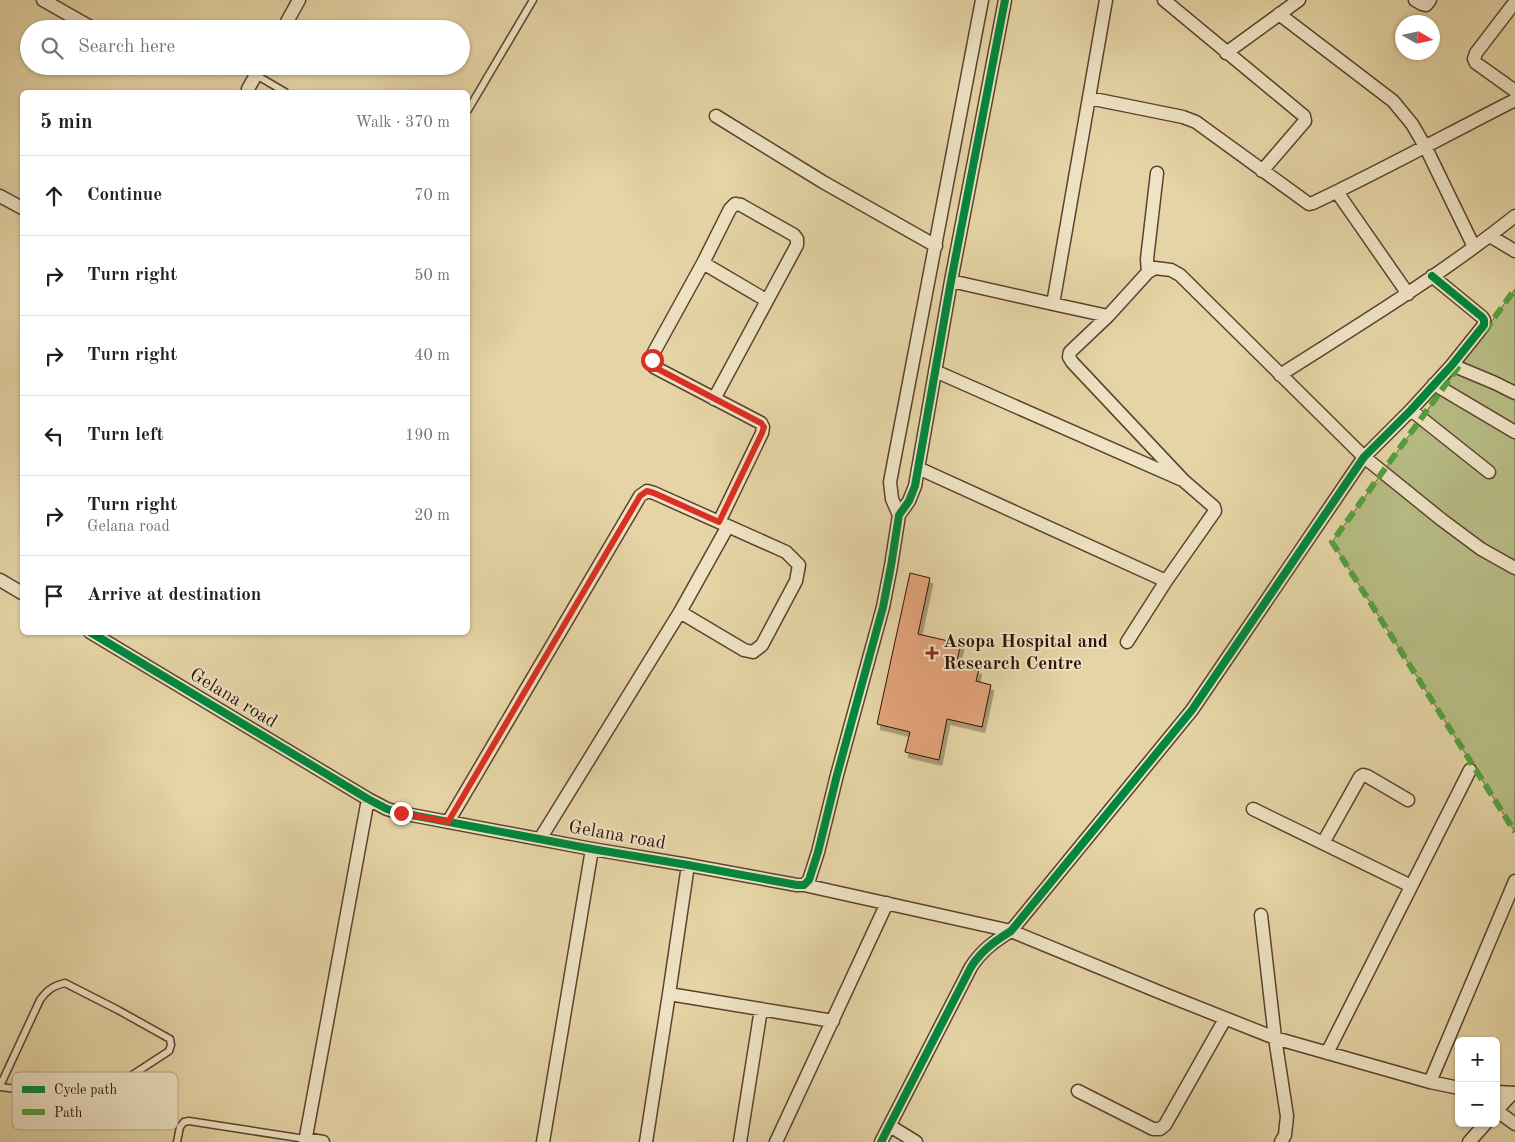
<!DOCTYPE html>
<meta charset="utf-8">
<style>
:root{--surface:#fff;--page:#f6f6f6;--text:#202124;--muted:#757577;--line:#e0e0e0}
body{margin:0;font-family:"Old Standard TT",serif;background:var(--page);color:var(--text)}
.controls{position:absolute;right:15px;bottom:15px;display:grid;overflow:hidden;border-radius:8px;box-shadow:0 1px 4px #0004}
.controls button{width:45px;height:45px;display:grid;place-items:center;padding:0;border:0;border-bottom:1px solid var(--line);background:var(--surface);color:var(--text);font:25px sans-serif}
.compass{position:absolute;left:1395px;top:15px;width:45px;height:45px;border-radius:50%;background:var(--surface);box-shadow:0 1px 4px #0004;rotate:99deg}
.stop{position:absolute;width:15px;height:15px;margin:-11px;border:4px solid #d93025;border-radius:50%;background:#fff}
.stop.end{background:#d93025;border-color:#fff;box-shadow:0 1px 5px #0008}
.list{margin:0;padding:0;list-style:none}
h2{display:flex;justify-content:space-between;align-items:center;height:65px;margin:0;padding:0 20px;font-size:21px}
h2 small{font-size:16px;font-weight:400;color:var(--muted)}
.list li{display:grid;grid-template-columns:32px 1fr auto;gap:15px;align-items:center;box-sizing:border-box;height:80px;padding:0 20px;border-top:1px solid var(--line)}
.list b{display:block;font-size:19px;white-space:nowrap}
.list p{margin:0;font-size:16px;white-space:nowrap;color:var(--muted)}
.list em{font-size:16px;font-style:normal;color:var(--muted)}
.icon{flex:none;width:28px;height:28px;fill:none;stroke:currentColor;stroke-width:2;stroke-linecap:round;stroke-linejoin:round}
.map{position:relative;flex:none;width:1515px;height:1142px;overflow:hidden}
.search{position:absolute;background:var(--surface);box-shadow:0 1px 4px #0004;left:20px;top:20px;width:450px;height:55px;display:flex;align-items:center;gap:12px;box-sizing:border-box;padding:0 18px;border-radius:28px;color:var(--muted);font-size:19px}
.panel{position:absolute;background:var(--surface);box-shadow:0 1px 4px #0004;left:20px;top:90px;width:450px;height:545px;border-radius:8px}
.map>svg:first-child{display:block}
.green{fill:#b7bc84;stroke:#726745}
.building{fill:#e3a379;stroke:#2e1206;filter:url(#shadow)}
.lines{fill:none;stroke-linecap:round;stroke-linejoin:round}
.service-casing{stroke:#5c422e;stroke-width:9}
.minor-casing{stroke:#5c422e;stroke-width:15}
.service{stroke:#eee3c4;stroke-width:6}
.minor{stroke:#eee3c4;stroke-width:12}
.quiet{stroke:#52a03d;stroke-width:6;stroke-dasharray:12 6;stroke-linecap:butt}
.cycleway-casing{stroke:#eee3c4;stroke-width:11}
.cycleway{stroke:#00873e;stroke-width:8}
.route{stroke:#d93025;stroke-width:6}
.poi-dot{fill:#8f2418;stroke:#eee3c4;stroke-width:2}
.labels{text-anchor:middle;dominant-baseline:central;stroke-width:4;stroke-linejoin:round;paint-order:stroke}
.poi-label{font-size:19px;font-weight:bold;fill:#2e1206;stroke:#eee3c4;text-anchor:start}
.street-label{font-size:19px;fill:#2e1206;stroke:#eee3c4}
.key{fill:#eee3c4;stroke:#b4a48b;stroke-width:1}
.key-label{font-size:14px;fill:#2e1206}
</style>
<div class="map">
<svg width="1515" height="1142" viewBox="0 0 1515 1142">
<defs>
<filter id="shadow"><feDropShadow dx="3" dy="5.5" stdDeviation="0" flood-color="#0004"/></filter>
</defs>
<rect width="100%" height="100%" fill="#e5d4a5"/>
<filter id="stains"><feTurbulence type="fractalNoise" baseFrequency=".004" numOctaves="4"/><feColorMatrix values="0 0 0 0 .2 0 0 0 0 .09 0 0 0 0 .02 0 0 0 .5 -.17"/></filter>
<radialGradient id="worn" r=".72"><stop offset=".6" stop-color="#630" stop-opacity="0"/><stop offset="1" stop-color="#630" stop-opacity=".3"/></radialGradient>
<path class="green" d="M 1515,289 L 1515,832 L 1332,542 Z"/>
<path class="building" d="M 910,573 L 930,578 L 918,634 L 961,644 L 956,664 L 979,669 L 976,681 L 991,685 L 982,727 L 947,719 L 939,760 L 905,752 L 910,732 L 877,724 Z"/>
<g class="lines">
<g class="service-casing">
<path id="service" d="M 256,75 L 285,92
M 468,110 L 533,0
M 0,1086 L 40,1000 C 47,990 53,986 65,983 L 118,1010 L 170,1039 L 171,1045 L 169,1051 L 100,1096 L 91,1098 L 0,1087
M 177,1142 L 180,1127 L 184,1122 L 189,1121 L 305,1139"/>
</g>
<g class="minor-casing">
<path id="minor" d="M 43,0 L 94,29
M 1106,0 L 1053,304 L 1108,316 L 1148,272 L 1155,268 L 1171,270 L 1180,275 L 1364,457 L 1442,520 L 1481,549 L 1515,568
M 1164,0 L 1304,116 L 1305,121 L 1262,171
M 1415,0 L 1422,4 L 1426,5 L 1430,0
M 1515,2 L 1476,53 L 1474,59 L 1476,63 L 1515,91
M 1279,14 L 1393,101 L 1412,124 L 1426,148 L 1474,247
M 283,29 L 299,0
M 1226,53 L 1299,0
M 248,89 L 261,66
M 1089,98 L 1183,117 L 1196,122 L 1309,204 L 1313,203 C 1381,171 1448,134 1515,100
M 716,116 L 823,182 L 936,246
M 1337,192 L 1408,294
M 0,196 L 22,208
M 1490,236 L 1515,251
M 703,263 L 766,300
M 1148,272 L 1147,259 L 1157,173
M 951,281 L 1053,304
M 1108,316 L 1070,352 L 1069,357 L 1072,362 L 1184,481 L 1214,507 L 1215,511 L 1166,581 L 1127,642
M 1452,365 L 1495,383 L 1515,393
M 935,371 L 1180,479
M 1280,375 C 1360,324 1441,275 1515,216
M 1434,384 L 1515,432
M 714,399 L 797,245 L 797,239 L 794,235 L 741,205 L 735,204 L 730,209 L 703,263 L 654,352 L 652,360 L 654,367 L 761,423 L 763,427 L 762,433 L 719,522
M 1411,410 L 1489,472
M 918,468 L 1166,581
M 899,515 L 892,499 L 890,482 L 982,0
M 0,580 L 22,593
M 90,632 L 368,799 L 387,809 L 401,813 L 592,849 L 688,865 L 797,885 L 804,885 L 809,880 L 818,852 L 837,775 L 883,607 L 891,566 L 899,515 L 909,501 L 915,486 L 951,281 L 1005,0
M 1253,809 L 1411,886
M 448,822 L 640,496 L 647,491 L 654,493 L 786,552 L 799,565 L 796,581 L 762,645 L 753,652 L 744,650 L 680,612
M 540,839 L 680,612 L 728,526
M 1323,843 L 1360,777 L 1363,775 L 1367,776 L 1408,800
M 804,885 L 1011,931 L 1164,994 L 1275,1038 L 1430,1082 L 1459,1088
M 1261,915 L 1275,1038 L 1287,1116 L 1285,1135 L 1281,1142
M 669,994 L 688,865
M 1327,1053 L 1470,770
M 1430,1082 L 1515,881
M 1078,1091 L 1153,1129 L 1160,1129 L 1165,1125 L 1225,1019
M 1496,1092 L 1515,1093
M 1496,1111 L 1513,1093
M 1497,1111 L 1515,1124
M 890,1126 L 916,1142
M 305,1139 L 323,1142
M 305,1142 L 368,799
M 543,1142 L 592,849
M 646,1142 L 669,994 L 833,1021
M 740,1142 L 761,1009
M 776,1142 L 887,903
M 881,1142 L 971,967 C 982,950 995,941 1011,931 L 1192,710 L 1364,457 L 1411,410 L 1452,365 L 1484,325 L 1484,320 L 1482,317 L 1432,276
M 1469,1142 L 1486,1123"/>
</g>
<use href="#service" class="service"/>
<use href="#minor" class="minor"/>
<path class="quiet" d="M 1484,332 L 1515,289
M 1459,366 L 1332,542 L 1515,832"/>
<g class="cycleway-casing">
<path id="cycleway" d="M 90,632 L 368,799 L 387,809 L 401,813 L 592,849 L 688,865 L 797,885 L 804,885 L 809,880 L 818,852 L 837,775 L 883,607 L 891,566 L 899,515 L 909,501 L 915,486 L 951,281 L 1005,0
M 881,1142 L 971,967 C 982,950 995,941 1011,931 L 1192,710 L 1364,457 L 1411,410 L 1452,365 L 1484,325 L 1484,320 L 1482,317 L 1432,276"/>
</g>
<use href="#cycleway" class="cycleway"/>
</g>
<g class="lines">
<path class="route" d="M 401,813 L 448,822 L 640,496 L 647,491 L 654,493 L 719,522 L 762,433 L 764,427 L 761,423 L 654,367 L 652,360"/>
</g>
<path class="poi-dot" d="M929.5 645.5h5v5h5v5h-5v5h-5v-5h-5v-5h5z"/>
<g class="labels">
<g class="poi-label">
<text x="943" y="642">Asopa Hospital and<tspan x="943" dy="22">Research Centre</tspan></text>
</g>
<g class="street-label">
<text transform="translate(233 699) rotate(31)">Gelana road</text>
<text transform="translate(617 836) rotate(10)">Gelana road</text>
</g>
</g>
<rect x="12" y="1072" width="166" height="58" rx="8" class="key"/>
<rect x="22" y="1086" width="23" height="7" fill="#00873e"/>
<rect x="22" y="1109" width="23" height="6" fill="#52a03d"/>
<g class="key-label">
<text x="54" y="1094">Cycle path</text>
<text x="54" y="1117">Path</text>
</g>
<rect width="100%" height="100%" filter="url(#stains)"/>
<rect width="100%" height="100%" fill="url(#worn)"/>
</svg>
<div class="controls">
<button>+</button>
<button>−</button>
</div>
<svg class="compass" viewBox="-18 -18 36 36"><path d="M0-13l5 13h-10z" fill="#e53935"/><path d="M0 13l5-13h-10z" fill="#757577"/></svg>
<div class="stop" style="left:652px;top:360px"></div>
<div class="stop end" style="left:401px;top:813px"></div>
<div class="search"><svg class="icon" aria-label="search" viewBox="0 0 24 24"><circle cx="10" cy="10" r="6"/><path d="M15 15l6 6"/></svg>Search here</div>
<section class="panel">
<h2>5 min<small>Walk · 370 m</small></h2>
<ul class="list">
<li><svg class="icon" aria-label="ahead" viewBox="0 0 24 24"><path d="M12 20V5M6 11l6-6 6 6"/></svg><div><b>Continue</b></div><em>70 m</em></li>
<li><svg class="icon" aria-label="right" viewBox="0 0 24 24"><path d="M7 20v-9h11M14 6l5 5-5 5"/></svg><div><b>Turn right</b></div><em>50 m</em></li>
<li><svg class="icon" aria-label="right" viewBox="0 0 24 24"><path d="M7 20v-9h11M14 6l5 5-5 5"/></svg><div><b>Turn right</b></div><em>40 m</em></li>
<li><svg class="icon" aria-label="left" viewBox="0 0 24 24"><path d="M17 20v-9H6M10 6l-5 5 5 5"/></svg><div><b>Turn left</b></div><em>190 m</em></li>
<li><svg class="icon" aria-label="right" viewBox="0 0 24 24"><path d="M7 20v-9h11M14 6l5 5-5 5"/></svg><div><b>Turn right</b><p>Gelana road</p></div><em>20 m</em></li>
<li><svg class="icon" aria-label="arrive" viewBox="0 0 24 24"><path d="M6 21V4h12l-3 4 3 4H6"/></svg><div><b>Arrive at destination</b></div></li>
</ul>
</section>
</div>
